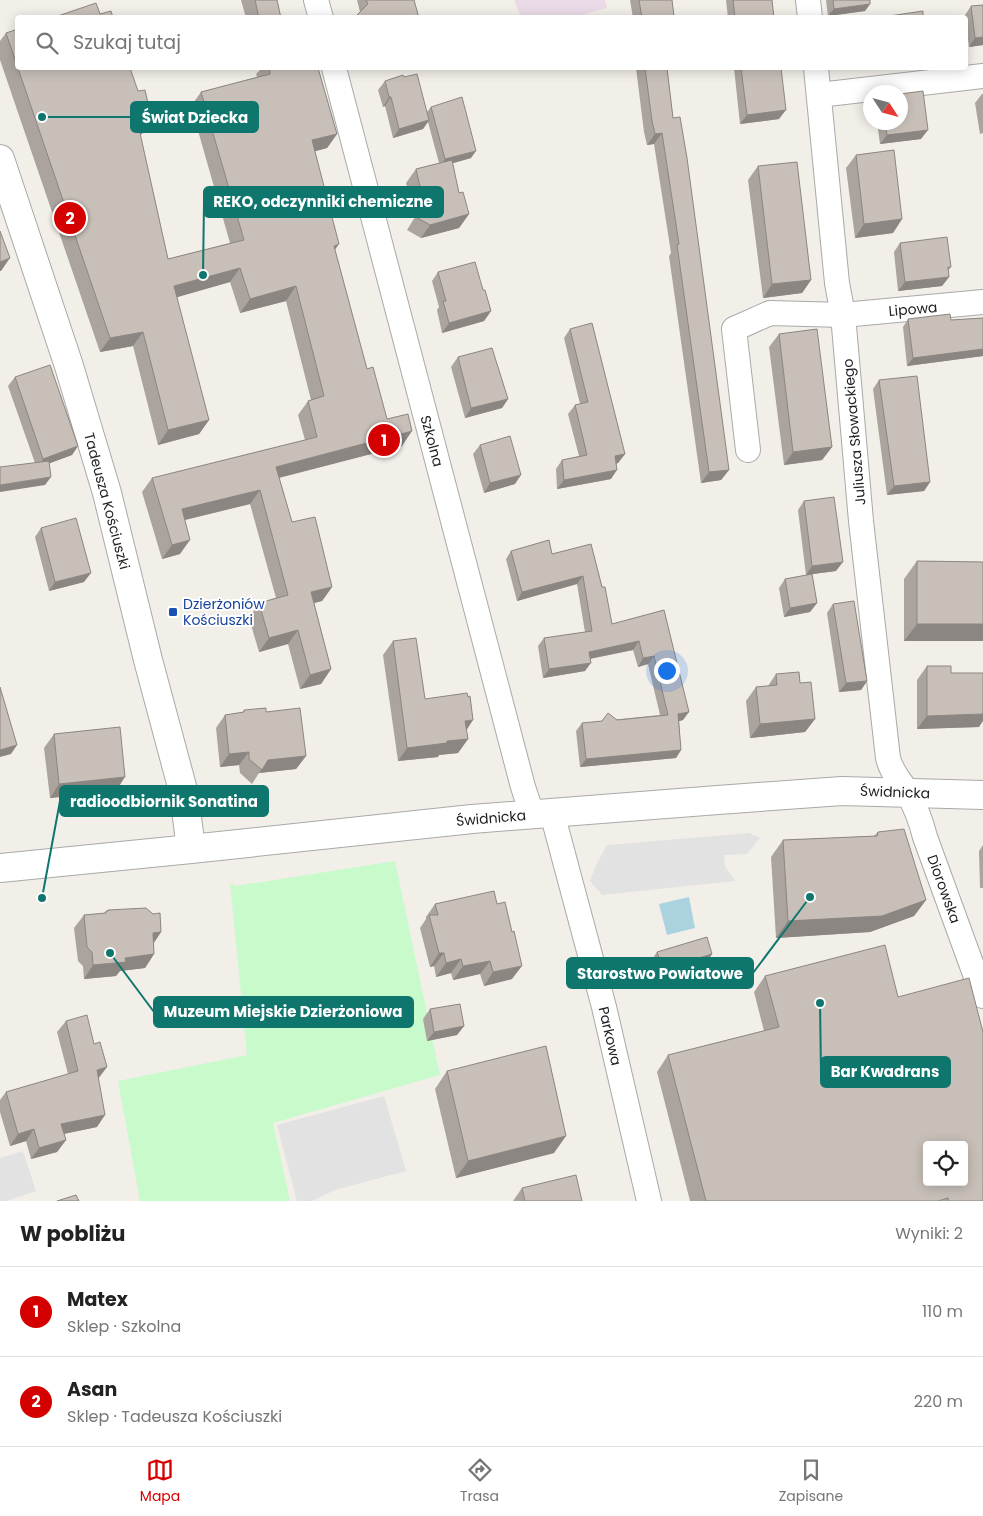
<!DOCTYPE html>
<html lang="pl">
<meta charset="utf-8">
<style>
:root{--surface:#fff;--page:#f2f2f2;--text:#222;--muted:#767676;--line:#e0e0e0;--accent:#d40000}
body{margin:0;font-family:Poppins,sans-serif;background:var(--page);color:var(--text)}
.controls{position:absolute;right:15px;bottom:15px;display:grid;overflow:hidden;border-radius:5px;box-shadow:0 2px 12px #0003}
.controls button{width:45px;height:45px;display:grid;place-items:center;padding:0;border:0;border-bottom:1px solid var(--line);background:var(--surface);color:var(--text);font:25px sans-serif}
.compass{position:absolute;left:863px;top:85px;width:45px;height:45px;border-radius:50%;background:var(--surface);box-shadow:0 2px 12px #0003;rotate:126deg}
.you{position:absolute;left:666px;top:670px;width:18px;height:18px;margin:-12px;border:4px solid #fff;border-radius:50%;background:#1a73e8;box-shadow:0 0 0 8px #1a73e833}
.badge{display:grid;place-items:center;width:32px;height:32px;border-radius:50%;background:var(--accent);color:#fff;font-size:16px;font-weight:700}
.pin{position:absolute;translate:-50% -50%;border:2px solid #fff;box-shadow:0 1px 5px #0006}
.list{margin:0;padding:0;list-style:none}
h2{display:flex;justify-content:space-between;align-items:center;height:65px;margin:0;padding:0 20px;font-size:21px}
h2 small{font-size:16px;font-weight:400;color:var(--muted)}
.list li{display:grid;grid-template-columns:32px 1fr auto;gap:15px;align-items:center;box-sizing:border-box;height:90px;padding:0 20px;border-top:1px solid var(--line)}
.list b{display:block;font-size:19px;white-space:nowrap}
.list p{margin:0;font-size:16px;white-space:nowrap;color:var(--muted)}
.list em{font-size:16px;font-style:normal;color:var(--muted)}
.icon{flex:none;width:28px;height:28px;fill:none;stroke:currentColor;stroke-width:2;stroke-linecap:round;stroke-linejoin:round}
.map{position:relative;flex:none;width:983px;height:1201px;overflow:hidden}
.search{position:absolute;background:var(--surface);box-shadow:0 2px 12px #0003;left:15px;right:15px;top:15px;height:55px;display:flex;align-items:center;gap:12px;box-sizing:border-box;padding:0 18px;border-radius:5px;color:var(--muted);font-size:19px}
.sheet{height:245px;background:var(--surface)}
nav{display:flex;justify-content:space-around;align-items:center;box-sizing:border-box;height:70px;border-top:1px solid var(--line);background:var(--surface);font-size:14px;color:var(--muted)}
nav a{display:grid;justify-items:center;gap:2px}
nav .on{color:var(--accent)}
.map>svg:first-child{display:block}
.industrial{fill:#ebdbe8}
.park{fill:#c8facc}
.parking{fill:#e2e2e2}
.water{fill:#aad3df}
.lines{fill:none;stroke-linecap:round;stroke-linejoin:round}
.minor-casing{stroke:#a9a9a9;stroke-width:26}
.tertiary-casing{stroke:#a9a9a9;stroke-width:30}
.minor{stroke:#fff;stroke-width:24}
.tertiary{stroke:#fff;stroke-width:28}
.wall{fill:#aba49e}
.shaded-wall{fill:#8b8681}
.building{fill:#c7bfb8;stroke:#8b8681;fill-rule:evenodd}
.transit-dot{fill:#1a4fb4;stroke:#fff;stroke-width:2}
.labels{text-anchor:middle;dominant-baseline:central;stroke-width:4;stroke-linejoin:round;paint-order:stroke}
.street-label{font-size:14px;fill:#222;stroke:#fff}
.transit-label{font-size:14px;fill:#164399;stroke:#fff;text-anchor:start}
.leader{fill:none;stroke:#0f766e;stroke-width:2}
.callout-dot{fill:#0f766e;stroke:#fff;stroke-width:2}
.callout{fill:#0f766e;stroke:#0f766e;stroke-width:2}
.callout-label{font-size:15px;text-anchor:middle;font-weight:bold;fill:#fff}
</style>
<div class="map">
<svg width="983" height="1201" viewBox="0 0 983 1201">
<rect width="100%" height="100%" fill="#f2efe9"/>
<path class="industrial" d="M 514,0 L 605,0 L 607,8 L 575,17 L 521,17 Z"/>
<path class="park" d="M 395,861 L 440,1075 L 273,1123 L 290,1201 L 140,1201 L 118,1081 L 247,1055 L 230,883 L 236,886 Z"/>
<path class="parking" d="M 749,833 L 760,838 L 747,854 L 724,855 L 725,866 L 735,881 L 602,895 L 590,881 L 597,863 L 607,845 Z
M 384,1096 L 406,1171 L 335,1190 L 312,1201 L 297,1201 L 277,1125 Z
M 23,1151 L 36,1191 L 6,1201 L 0,1201 L 0,1158 Z"/>
<path class="water" d="M 689,897 L 695,928 L 667,935 L 659,904 Z"/>
<g class="lines">
<g class="minor-casing">
<path id="minor" d="M 316,0 L 321,18
M 808,0 L 810,18
M 334,68 L 523,787 L 532,814
M 816,68 L 837,283 L 843,315 L 861,521 L 888,758 C 891,772 900,780 907,792 C 916,807 921,821 925,837 L 983,996
M 819,95 L 983,76
M 748,450 L 734,329 L 770,313 L 843,315 L 983,302
M 552,813 L 604,1007 L 649,1201"/>
</g>
<g class="tertiary-casing">
<path id="tertiary" d="M 0,159 L 69,366 L 107,493 L 148,660 L 184,794 L 191,849
M 0,868 L 191,849 L 472,819 L 718,800 L 842,791 L 983,795"/>
</g>
<use href="#minor" class="minor"/>
<use href="#tertiary" class="tertiary"/>
</g>
<path class="wall" d="M 241,0 L 277,0 L 281,18 L 246,18 Z
M 357,0 L 414,0 L 419,18 L 355,18 L 360,12 Z
M 630,0 L 672,0 L 674,16 L 673,18 L 633,18 Z
M 726,0 L 772,0 L 774,18 L 728,18 Z
M 826,0 L 870,0 L 870,4 L 865,11 L 828,16 Z
M 971,6 L 983,45 L 969,47 L 965,15 Z
M 6,33 L 142,134 L 140,135 L 168,259 L 230,243 L 191,106 L 201,92 L 257,77 L 256,74 L 260,70 L 259,68 L 318,68 L 337,134 L 327,148 L 315,151 L 335,250 L 367,369 L 387,419 L 402,446 L 279,478 L 292,522 L 332,587 L 322,601 L 314,603 L 331,669 L 321,684 L 300,689 L 288,644 L 259,652 L 249,618 L 259,603 L 276,598 L 250,504 L 185,520 L 180,554 L 162,559 L 142,492 L 152,478 L 305,440 L 298,415 L 308,401 L 311,400 L 286,301 L 240,313 L 230,282 L 176,297 L 209,420 L 199,434 L 158,445 L 133,346 L 100,352 L 0,60 L 0,41 Z
M 636,68 L 667,68 L 673,118 L 729,470 L 721,480 L 701,483 L 669,256 L 671,253 L 654,144 L 647,145 L 644,132 Z
M 734,68 L 781,68 L 779,119 L 740,124 Z
M 385,81 L 427,112 L 431,107 L 471,158 L 452,163 L 459,193 L 469,214 L 459,228 L 421,238 L 407,230 L 415,217 L 406,183 L 416,169 L 439,163 L 428,122 L 423,129 L 393,138 L 385,106 L 383,107 L 378,90 Z
M 982,94 L 983,94 L 983,133 L 980,134 L 975,103 Z
M 877,122 L 900,122 L 921,139 L 880,144 Z
M 856,155 L 902,219 L 893,233 L 855,238 L 846,168 Z
M 758,166 L 811,280 L 802,293 L 763,298 L 748,180 Z
M 900,243 L 951,267 L 948,271 L 949,277 L 942,286 L 898,291 L 894,252 Z
M 438,272 L 483,290 L 491,311 L 484,321 L 442,333 L 437,310 L 439,307 L 432,281 Z
M 983,318 L 983,356 L 907,366 L 903,327 L 908,319 L 951,320 Z
M 570,329 L 625,454 L 618,463 L 616,464 L 611,479 L 557,489 L 556,469 L 562,460 L 579,456 L 568,414 L 575,405 L 580,404 L 564,338 Z
M 779,334 L 832,447 L 822,460 L 784,465 L 769,347 Z
M 458,357 L 508,399 L 502,408 L 465,418 L 451,367 Z
M 15,377 L 78,446 L 72,455 L 49,463 L 45,485 L 35,463 L 8,386 Z
M 879,380 L 930,482 L 924,491 L 887,495 L 873,389 Z
M 480,445 L 515,484 L 484,493 L 473,454 Z
M 804,501 L 836,571 L 812,574 L 817,603 L 810,612 L 784,617 L 779,588 L 785,579 L 806,575 L 798,510 Z
M 41,528 L 84,582 L 49,591 L 35,537 Z
M 591,544 L 612,624 L 664,610 L 683,720 L 679,721 L 681,750 L 676,758 L 580,767 L 576,731 L 582,723 L 660,715 L 648,664 L 638,667 L 633,650 L 590,659 L 585,671 L 543,678 L 538,646 L 544,638 L 585,632 L 577,584 L 517,601 L 506,559 L 511,551 L 552,554 Z
M 917,561 L 983,562 L 983,641 L 904,641 L 904,579 Z
M 833,604 L 867,681 L 861,690 L 839,692 L 827,613 Z
M 393,641 L 425,699 L 466,730 L 468,739 L 458,753 L 439,755 L 438,757 L 398,761 L 383,655 Z
M 927,666 L 951,673 L 979,727 L 917,729 L 917,680 Z
M 776,674 L 800,683 L 815,719 L 805,732 L 750,738 L 746,701 L 756,687 L 768,686 Z
M 244,710 L 266,712 L 306,756 L 296,769 L 259,773 L 252,784 L 240,773 L 239,765 L 220,767 L 216,728 L 225,715 L 243,712 Z
M 54,734 L 116,791 L 50,798 L 44,748 Z
M 878,832 L 926,900 L 914,916 L 870,932 L 776,938 L 771,857 L 783,840 L 874,836 Z
M 983,845 L 983,888 L 980,888 L 979,851 Z
M 435,904 L 512,979 L 484,986 L 480,974 L 453,980 L 451,973 L 436,977 L 434,966 L 430,967 L 420,928 L 426,919 L 426,917 Z
M 108,910 L 161,932 L 154,943 L 154,954 L 145,968 L 120,971 L 116,976 L 84,979 L 83,966 L 78,961 L 74,928 L 84,915 L 104,913 Z
M 657,952 L 712,954 L 706,963 L 656,978 L 651,961 Z
M 765,976 L 898,997 L 983,1201 L 690,1201 L 657,1072 L 668,1055 L 764,1031 L 754,992 Z
M 430,1009 L 464,1026 L 457,1035 L 427,1041 L 423,1019 Z
M 66,1021 L 98,1079 L 97,1127 L 64,1134 L 66,1140 L 57,1152 L 31,1159 L 26,1141 L 10,1146 L 0,1112 L 0,1100 L 6,1092 L 68,1074 L 57,1032 Z
M 447,1071 L 554,1153 L 456,1178 L 435,1089 Z
M 522,1188 L 582,1201 L 513,1201 Z"/>
<path class="shaded-wall" d="M 870,4 L 865,11 L 828,16 L 834,9 Z
M 674,16 L 673,18 L 660,18 Z
M 983,37 L 983,45 L 969,47 L 975,38 Z
M 872,68 L 882,68 L 871,69 Z
M 389,97 L 391,97 L 385,106 L 383,107 Z
M 786,110 L 779,119 L 740,124 L 747,115 Z
M 152,120 L 142,134 L 128,138 L 138,124 Z
M 429,120 L 423,129 L 393,138 L 399,129 Z
M 928,130 L 921,139 L 880,144 L 887,135 Z
M 662,133 L 654,144 L 647,145 L 655,134 Z
M 337,134 L 327,148 L 302,155 L 312,140 Z
M 476,151 L 471,158 L 440,167 L 445,159 Z
M 469,214 L 459,228 L 421,238 L 430,225 Z
M 902,219 L 893,233 L 855,238 L 864,224 Z
M 339,244 L 329,258 L 334,246 Z
M 10,258 L 1,271 L 0,271 L 0,262 Z
M 240,268 L 230,282 L 164,301 L 174,286 Z
M 949,277 L 942,286 L 898,291 L 905,282 Z
M 811,280 L 802,293 L 763,298 L 772,284 Z
M 296,286 L 286,301 L 240,313 L 250,299 Z
M 491,311 L 484,321 L 442,333 L 449,323 Z
M 143,332 L 133,346 L 100,352 L 110,338 Z
M 983,349 L 983,356 L 907,366 L 913,358 Z
M 508,399 L 502,408 L 465,418 L 471,408 Z
M 209,420 L 199,434 L 158,445 L 168,430 Z
M 412,431 L 402,446 L 266,481 L 276,467 Z
M 78,446 L 72,455 L 37,468 L 43,459 Z
M 832,447 L 822,460 L 784,465 L 793,452 Z
M 625,454 L 618,463 L 608,465 L 615,456 Z
M 617,470 L 611,479 L 557,489 L 564,480 Z
M 729,470 L 721,480 L 701,483 L 709,472 Z
M 521,475 L 515,484 L 484,493 L 490,483 Z
M 51,477 L 45,485 L 0,492 L 0,485 Z
M 930,482 L 924,491 L 887,495 L 894,486 Z
M 260,490 L 250,504 L 172,523 L 182,509 Z
M 190,540 L 180,554 L 162,559 L 172,545 Z
M 843,562 L 836,571 L 806,575 L 812,566 Z
M 91,573 L 84,582 L 49,591 L 55,582 Z
M 583,576 L 577,584 L 517,601 L 522,592 Z
M 332,587 L 322,601 L 301,606 L 311,592 Z
M 817,603 L 810,612 L 784,617 L 790,608 Z
M 917,624 L 983,624 L 983,641 L 904,641 Z
M 298,630 L 288,644 L 259,652 L 269,638 Z
M 639,641 L 633,650 L 583,660 L 589,652 Z
M 654,656 L 648,664 L 638,667 L 643,658 Z
M 591,663 L 585,671 L 543,678 L 549,669 Z
M 331,669 L 321,684 L 300,689 L 310,675 Z
M 867,681 L 861,690 L 839,692 L 846,683 Z
M 689,712 L 683,720 L 672,723 L 678,714 Z
M 983,714 L 983,721 L 979,727 L 917,729 L 927,716 Z
M 815,719 L 805,732 L 750,738 L 760,724 Z
M 473,720 L 464,734 L 465,721 Z
M 468,739 L 458,753 L 439,755 L 438,757 L 398,761 L 407,748 L 447,741 Z
M 17,745 L 11,754 L 0,757 L 0,750 Z
M 681,750 L 676,758 L 580,767 L 586,759 Z
M 249,752 L 239,765 L 220,767 L 229,754 Z
M 306,756 L 296,769 L 259,773 L 268,760 Z
M 125,777 L 116,791 L 50,798 L 59,784 Z
M 926,900 L 914,916 L 870,932 L 776,938 L 788,921 Z
M 161,932 L 152,945 L 153,933 Z
M 439,953 L 444,953 L 434,966 L 430,967 Z
M 154,954 L 145,968 L 120,971 L 116,976 L 84,979 L 93,965 L 125,958 Z
M 712,954 L 706,963 L 656,978 L 663,969 Z
M 461,959 L 451,973 L 436,977 L 446,963 Z
M 490,961 L 480,974 L 453,980 L 463,966 Z
M 522,966 L 512,979 L 484,986 L 493,972 Z
M 464,1026 L 457,1035 L 427,1041 L 434,1032 Z
M 107,1067 L 98,1079 L 97,1070 Z
M 105,1115 L 97,1127 L 53,1136 L 61,1124 Z
M 34,1129 L 26,1141 L 10,1146 L 18,1134 Z
M 566,1136 L 554,1153 L 456,1178 L 468,1161 Z
M 66,1140 L 57,1152 L 31,1159 L 39,1148 Z"/>
<path class="building" d="M 255,0 L 277,0 L 281,18 L 259,18 Z
M 366,0 L 414,0 L 419,18 L 364,18 L 357,15 L 368,4 Z
M 639,0 L 672,0 L 674,16 L 661,18 L 642,18 Z
M 733,0 L 772,0 L 774,18 L 735,18 Z
M 833,0 L 870,0 L 870,4 L 834,9 Z
M 96,3 L 100,14 L 111,11 L 113,18 L 52,18 Z
M 983,5 L 983,37 L 975,38 L 971,6 Z
M 923,11 L 923,18 L 876,18 Z
M 18,29 L 18,68 L 130,68 L 138,91 L 145,90 L 152,120 L 138,124 L 168,259 L 244,240 L 201,92 L 270,74 L 269,68 L 318,68 L 337,134 L 312,140 L 339,244 L 334,246 L 367,369 L 373,367 L 387,419 L 408,414 L 412,431 L 276,467 L 292,522 L 315,517 L 332,587 L 311,592 L 331,669 L 310,675 L 298,630 L 269,638 L 259,603 L 288,595 L 260,490 L 182,509 L 190,540 L 172,545 L 152,478 L 317,437 L 308,401 L 324,396 L 296,286 L 250,299 L 240,268 L 174,286 L 209,420 L 168,430 L 143,332 L 110,338 L 6,33 Z
M 645,68 L 667,68 L 673,118 L 680,117 L 687,158 L 729,470 L 709,472 L 677,245 L 679,244 L 662,133 L 655,134 L 652,121 Z
M 741,68 L 781,68 L 786,110 L 747,115 Z
M 417,74 L 429,120 L 399,129 L 391,97 L 389,97 L 385,81 L 403,75 L 404,77 Z
M 923,91 L 928,130 L 887,135 L 885,122 L 900,122 L 900,94 Z
M 462,97 L 476,151 L 445,159 L 431,107 Z
M 894,150 L 902,219 L 864,224 L 856,155 Z
M 452,160 L 459,193 L 463,192 L 469,214 L 430,225 L 416,217 L 424,204 L 416,169 Z
M 797,162 L 811,280 L 772,284 L 758,166 Z
M 0,231 L 10,258 L 0,262 Z
M 947,237 L 951,267 L 948,267 L 949,277 L 905,282 L 900,243 Z
M 475,262 L 483,290 L 485,290 L 491,311 L 449,323 L 443,301 L 446,301 L 438,272 Z
M 950,314 L 951,320 L 983,318 L 983,349 L 913,358 L 908,319 Z
M 592,323 L 625,454 L 615,456 L 617,470 L 564,480 L 562,460 L 587,455 L 575,405 L 588,402 L 570,329 Z
M 817,329 L 832,447 L 793,452 L 779,334 Z
M 492,348 L 508,399 L 471,408 L 458,357 Z
M 50,365 L 78,446 L 43,459 L 15,377 Z
M 917,376 L 930,482 L 894,486 L 879,380 Z
M 510,436 L 521,475 L 490,483 L 480,445 Z
M 49,461 L 51,477 L 0,485 L 0,467 Z
M 834,497 L 843,562 L 812,566 L 804,501 Z
M 76,518 L 91,573 L 55,582 L 41,528 Z
M 549,540 L 552,554 L 591,544 L 602,587 L 605,587 L 612,624 L 664,610 L 689,712 L 678,714 L 681,750 L 586,759 L 582,723 L 602,721 L 608,713 L 617,720 L 668,715 L 654,656 L 643,658 L 639,641 L 589,652 L 591,663 L 549,669 L 544,638 L 592,631 L 583,576 L 522,592 L 511,551 Z
M 917,561 L 983,562 L 983,624 L 917,624 Z
M 812,574 L 817,603 L 790,608 L 785,579 Z
M 854,601 L 867,681 L 846,683 L 833,604 Z
M 416,638 L 425,699 L 467,693 L 468,697 L 470,696 L 473,720 L 465,721 L 468,739 L 447,741 L 447,743 L 407,748 L 393,641 Z
M 927,666 L 951,666 L 951,673 L 983,673 L 983,714 L 927,716 Z
M 799,672 L 800,683 L 811,682 L 815,719 L 760,724 L 756,687 L 777,685 L 776,674 Z
M 0,687 L 17,745 L 0,750 Z
M 266,708 L 266,712 L 300,708 L 306,756 L 268,760 L 262,770 L 249,759 L 249,752 L 229,754 L 225,715 L 244,712 L 244,710 Z
M 120,727 L 125,777 L 59,784 L 54,734 Z
M 904,829 L 926,900 L 882,916 L 788,921 L 783,840 L 877,836 L 878,832 Z
M 494,891 L 497,904 L 505,902 L 512,932 L 514,931 L 522,966 L 493,972 L 490,961 L 463,966 L 461,959 L 446,963 L 444,953 L 439,953 L 429,915 L 438,915 L 435,904 Z
M 146,908 L 153,914 L 160,913 L 161,932 L 153,933 L 154,954 L 125,958 L 126,962 L 93,965 L 92,952 L 87,947 L 84,915 L 106,913 L 106,911 L 108,911 L 108,910 Z
M 707,937 L 712,954 L 663,969 L 657,952 Z
M 885,945 L 898,997 L 969,978 L 983,1032 L 983,1201 L 949,1201 L 948,1198 L 938,1201 L 706,1201 L 668,1055 L 779,1027 L 765,976 ZM 927,1145 L 964,1145 L 964,1182 L 927,1182 Z
M 460,1004 L 464,1026 L 434,1032 L 430,1009 Z
M 87,1015 L 94,1044 L 100,1042 L 107,1067 L 97,1070 L 105,1115 L 61,1124 L 66,1140 L 39,1148 L 34,1129 L 18,1134 L 6,1092 L 78,1071 L 66,1021 Z
M 546,1046 L 566,1136 L 468,1161 L 447,1071 Z
M 576,1175 L 582,1201 L 525,1201 L 522,1188 Z
M 76,1195 L 79,1201 L 57,1201 Z"/>
<rect class="transit-dot" x="168" y="607" width="10" height="10" rx="2.5"/>
<g class="labels">
<g class="street-label">
<text transform="translate(913 309) rotate(-5)">Lipowa</text>
<text transform="translate(854 432) rotate(-95)">Juliusza Słowackiego</text>
<text transform="translate(432 441) rotate(75)">Szkolna</text>
<text transform="translate(107 501) rotate(75)">Tadeusza Kościuszki</text>
<text transform="translate(895 792) rotate(2)">Świdnicka</text>
<text transform="translate(491 818) rotate(-5)">Świdnicka</text>
<text transform="translate(944 889) rotate(70)">Diorowska</text>
<text transform="translate(610 1036) rotate(77)">Parkowa</text>
</g>
<g class="transit-label">
<text x="183" y="604">Dzierżoniów<tspan x="183" dy="16">Kościuszki</tspan></text>
</g>
</g>
<path class="leader" d="M42 117L131 117M203 275L204 202M42 898L60 801M810 897L753 973M110 953L154 1012M820 1003L821 1072"/>
<g class="callout-dot">
<circle cx="42" cy="117" r="5"/>
<circle cx="203" cy="275" r="5"/>
<circle cx="42" cy="898" r="5"/>
<circle cx="810" cy="897" r="5"/>
<circle cx="110" cy="953" r="5"/>
<circle cx="820" cy="1003" r="5"/>
</g>
<g class="callout">
<rect x="131" y="102" width="127" height="30" rx="5"/>
<rect x="204" y="187" width="239" height="30" rx="5"/>
<rect x="60" y="786" width="208" height="30" rx="5"/>
<rect x="567" y="958" width="186" height="30" rx="5"/>
<rect x="154" y="997" width="259" height="30" rx="5"/>
<rect x="821" y="1057" width="129" height="30" rx="5"/>
</g>
<g class="callout-label">
<text x="195" y="123">Świat Dziecka</text>
<text x="323" y="207">REKO, odczynniki chemiczne</text>
<text x="164" y="807">radioodbiornik Sonatina</text>
<text x="660" y="979">Starostwo Powiatowe</text>
<text x="283" y="1017">Muzeum Miejskie Dzierżoniowa</text>
<text x="885" y="1077">Bar Kwadrans</text>
</g>
</svg>
<div class="controls">
<button><svg class="icon" aria-label="locate" viewBox="0 0 24 24"><circle cx="12" cy="12" r="6"/><path d="M12 2v4M12 18v4M2 12h4M18 12h4"/></svg></button>
</div>
<svg class="compass" viewBox="-18 -18 36 36"><path d="M0-13l5 13h-10z" fill="#e53935"/><path d="M0 13l5-13h-10z" fill="#767676"/></svg>
<div class="you"></div>
<div class="pin badge" style="left:384px;top:440px">1</div>
<div class="pin badge" style="left:70px;top:218px">2</div>
<div class="search"><svg class="icon" aria-label="search" viewBox="0 0 24 24"><circle cx="10" cy="10" r="6"/><path d="M15 15l6 6"/></svg>Szukaj tutaj</div>
</div>
<section class="sheet">
<h2>W pobliżu<small>Wyniki: 2</small></h2>
<ul class="list">
<li><span class="badge">1</span><div><b>Matex</b><p>Sklep · Szkolna</p></div><em>110 m</em></li>
<li><span class="badge">2</span><div><b>Asan</b><p>Sklep · Tadeusza Kościuszki</p></div><em>220 m</em></li>
</ul>
</section>
<nav>
<a class="on"><svg class="icon" aria-label="map" viewBox="0 0 24 24"><path d="M3 6l6-2 6 2 6-2v14l-6 2-6-2-6 2zM9 4v14M15 6v14"/></svg>Mapa</a>
<a><svg class="icon" aria-label="directions" viewBox="0 0 24 24"><path d="M12 3l9 9-9 9-9-9zM9 14v-3h6M13 9l2 2-2 2"/></svg>Trasa</a>
<a><svg class="icon" aria-label="saved" viewBox="0 0 24 24"><path d="M7 4h10v16l-5-4-5 4z"/></svg>Zapisane</a>
</nav>
